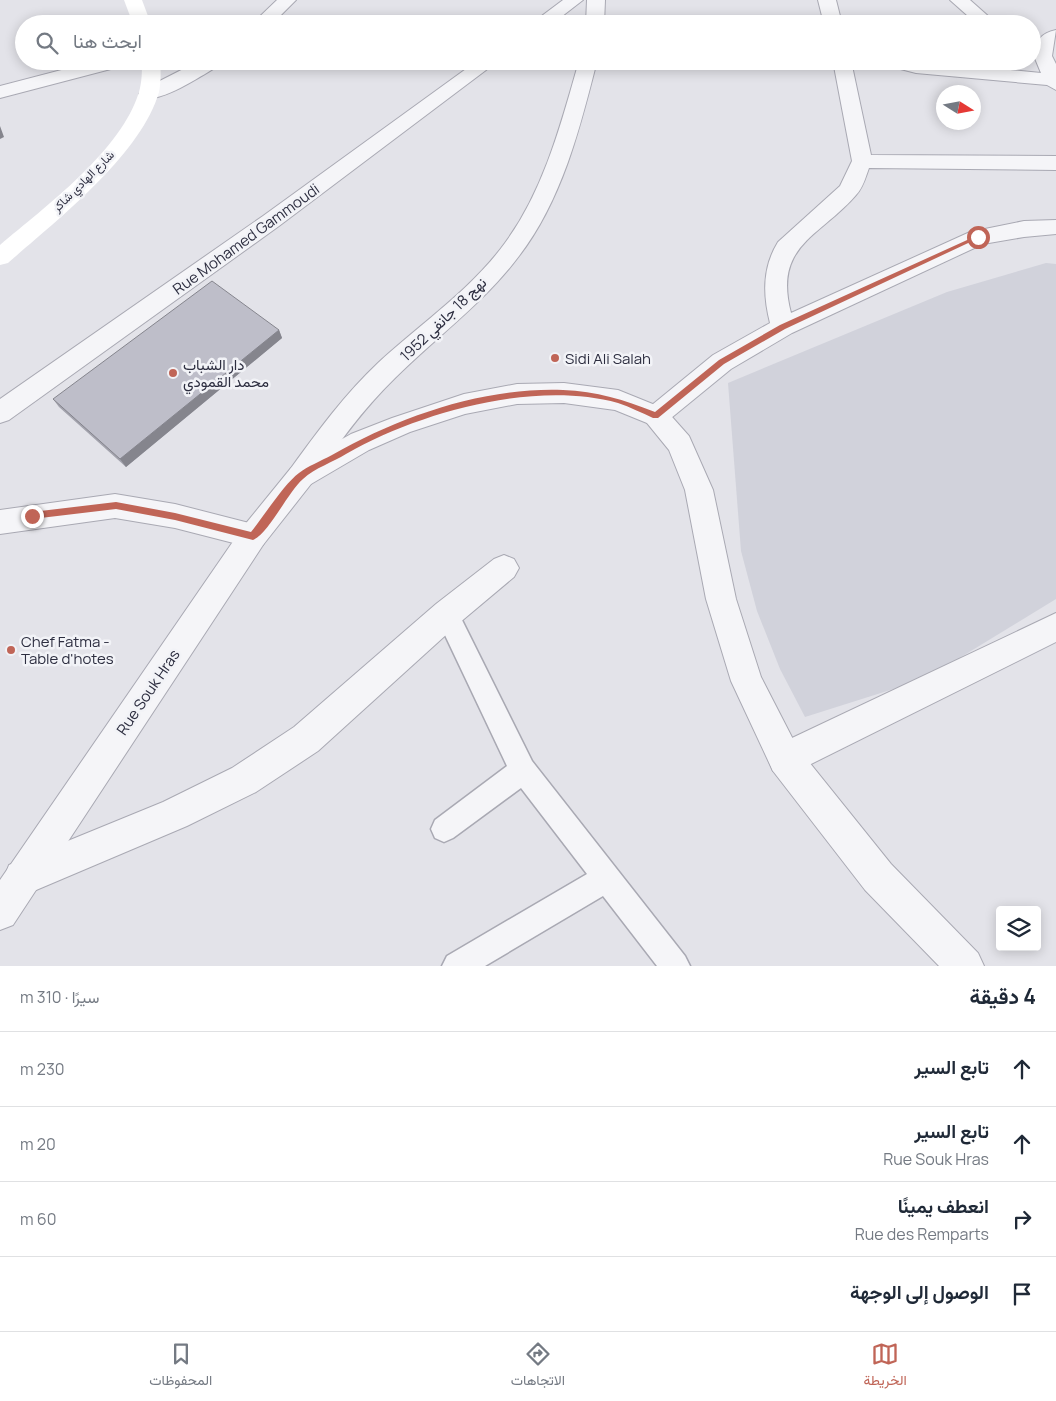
<!DOCTYPE html>
<html lang="ar">
<meta charset="utf-8">
<style>
:root{--surface:#fff;--page:#f6f6f7;--text:#1f2937;--muted:#747a83;--line:#e0e1e3;--accent:#c06557}
body{margin:0;font-family:Manrope,Vazirmatn,sans-serif;background:var(--page);color:var(--text);direction:rtl}
.controls{position:absolute;right:15px;bottom:15px;display:grid;overflow:hidden;border-radius:5px;box-shadow:0 2px 12px #0003}
.controls button{width:45px;height:45px;display:grid;place-items:center;padding:0;border:0;border-bottom:1px solid var(--line);background:var(--surface);color:var(--text);font:25px sans-serif}
.compass{position:absolute;left:936px;top:85px;width:45px;height:45px;border-radius:50%;background:var(--surface);box-shadow:0 2px 12px #0003;rotate:101deg}
.stop{position:absolute;width:15px;height:15px;margin:-11px;border:4px solid #c06557;border-radius:50%;background:#fff}
.stop.end{background:#c06557;border-color:#fff;box-shadow:0 1px 5px #0008}
.list{margin:0;padding:0;list-style:none}
h2{display:flex;justify-content:space-between;align-items:center;height:65px;margin:0;padding:0 20px;font-size:21px}
h2 small{font-size:16px;font-weight:400;color:var(--muted)}
.list li{display:grid;grid-template-columns:32px 1fr auto;gap:15px;align-items:center;box-sizing:border-box;height:75px;padding:0 20px;border-top:1px solid var(--line)}
.list b{display:block;font-size:19px;white-space:nowrap}
.list p{margin:0;font-size:16px;white-space:nowrap;color:var(--muted)}
.list em{font-size:16px;font-style:normal;color:var(--muted)}
.icon{flex:none;width:28px;height:28px;fill:none;stroke:currentColor;stroke-width:2;stroke-linecap:round;stroke-linejoin:round}
.map{position:relative;flex:none;width:1056px;height:966px;overflow:hidden;direction:ltr}
.search{position:absolute;background:var(--surface);box-shadow:0 2px 12px #0003;left:15px;right:15px;top:15px;height:55px;display:flex;align-items:center;gap:12px;box-sizing:border-box;padding:0 18px;border-radius:28px;color:var(--muted);font-size:19px}
.sheet{height:365px;background:var(--surface)}
nav{display:flex;justify-content:space-around;align-items:center;box-sizing:border-box;height:70px;border-top:1px solid var(--line);background:var(--surface);font-size:14px;color:var(--muted)}
nav a{display:grid;justify-items:center;gap:2px}
nav .on{color:var(--accent)}
.map>svg:first-child{display:block}
.built{fill:#d1d2db}
.lines{fill:none;stroke-linecap:round;stroke-linejoin:round}
.pedestrian-casing{stroke:#a9a9b3;stroke-width:3}
.minor-casing{stroke:#a9a9b3;stroke-width:2}
.tertiary-casing{stroke:#a9a9b3;stroke-width:2}
.pedestrian{fill:#f5f5f8;fill-rule:evenodd}
.minor{fill:#f5f5f8;fill-rule:evenodd}
.tertiary{fill:#f5f5f8;fill-rule:evenodd}
.secondary{fill:#fff;fill-rule:evenodd}
.wall{fill:#a3a3ad}
.shaded-wall{fill:#85858d}
.building{fill:#bebec9;stroke:#85858d}
.route{fill:#c06557}
.poi-dot{fill:#c06557;stroke:#f2f3f7;stroke-width:2}
.labels{text-anchor:middle;dominant-baseline:central;stroke-width:5;stroke-linejoin:round;paint-order:stroke}
.far-street-label{font-size:12px;fill:#2d2e40;stroke:#f2f3f7}
.street-label{font-size:15px;fill:#2d2e40;stroke:#f2f3f7}
.poi-label{font-size:15px;fill:#2d2e40;stroke:#f2f3f7;text-anchor:start}
</style>
<div class="map">
<svg width="1056" height="966" viewBox="0 0 1056 966">
<rect width="100%" height="100%" fill="#e3e3e9"/>
<path class="built" d="M 1046,263 L 1056,264 L 1056,599 L 925,679 L 805,717 L 780,669 L 757,611 L 741,551 L 728,383 L 947,292 Z"/>
<g class="lines">
<g class="pedestrian-casing">
<path id="pedestrian" d="M 447,603 L 455,606 L 532,761 L 685,956 L 690,966 L 657,966 L 603,896 L 485,966 L 442,966 L 447,956 L 587,874 L 521,788 L 453,838 L 444,842 L 435,838 L 431,829 L 435,820 L 507,766 L 435,614 L 439,606 Z"/>
</g>
<g class="minor-casing">
<path id="minor" d="M 277,0 L 296,0 L 272,24 L 252,24 Z
M 563,0 L 583,0 L 552,24 L 531,24 Z
M 587,0 L 605,0 L 604,24 L 586,24 Z
M 818,0 L 836,0 L 842,24 L 824,24 Z
M 950,0 L 970,0 L 997,24 L 977,24 Z
M 1056,30 L 1052,56 L 1056,64 L 1056,90 L 1047,85 L 916,73 L 885,65 L 883,61 L 916,61 L 1041,73 L 1034,56 C 1038,40 1039,34 1056,30 Z
M 96,61 L 128,61 L 126,65 L 0,98 L 0,86 Z
M 199,61 L 222,61 L 220,65 C 202,75 162,103 142,98 L 139,94 L 142,90 Z
M 477,61 L 498,61 L 279,226 L 9,420 L 0,423 L 0,399 L 263,216 Z
M 579,61 L 597,61 C 580,128 562,200 519,256 C 484,303 436,337 395,378 C 362,410 336,446 311,484 L 301,487 L 291,484 L 287,476 L 291,468 C 318,431 345,394 378,363 C 420,324 471,290 505,243 C 544,190 561,124 579,61 Z
M 833,61 L 851,61 L 871,155 L 1056,156 L 1056,170 L 869,168 C 866,176 863,188 856,195 C 820,237 773,245 791,313 L 970,232 L 1024,221 L 1056,220 L 1056,234 L 1024,237 L 983,244 L 792,333 L 731,369 L 665,423 L 656,426 L 647,423 L 643,416 L 647,409 L 713,355 L 770,323 C 763,295 762,268 778,242 L 840,186 L 852,161 Z
M 115,494 L 175,504 L 253,524 L 263,527 L 267,536 L 263,545 L 253,548 L 175,528 L 115,518 L 0,534 L 0,510 Z
M 504,555 L 514,559 L 519,568 L 514,577 L 458,624 L 318,751 L 256,792 L 187,826 L 22,896 L 9,891 L 4,878 L 9,865 L 163,802 L 232,768 L 294,727 L 436,604 L 494,559 Z
M 1056,613 L 1056,642 L 797,771 L 785,776 L 773,771 L 768,759 L 773,747 Z"/>
</g>
<g class="tertiary-casing">
<path id="tertiary" d="M 564,383 L 618,390 L 665,409 L 689,436 L 713,490 L 736,599 L 761,677 L 797,747 L 891,864 L 978,953 L 984,966 L 939,966 L 865,890 L 773,771 L 731,681 L 706,599 L 685,490 L 669,450 L 647,423 L 615,410 L 564,403 L 517,404 L 465,414 L 410,432 L 369,450 L 311,484 L 263,545 L 13,925 L 0,930 L 0,880 L 243,527 L 291,468 L 351,434 L 392,418 L 464,394 L 517,384 Z"/>
</g>
<use href="#pedestrian" class="pedestrian"/>
<use href="#minor" class="minor"/>
<use href="#tertiary" class="tertiary"/>
<path class="secondary" d="M 124,0 L 142,0 L 151,24 L 133,24 Z
M 142,61 L 160,61 C 161,71 161,82 159,92 C 141,155 56,221 8,263 L 0,265 L 0,245 C 46,206 121,151 139,92 C 142,82 142,71 142,61 Z"/>
</g>
<path class="wall" d="M 279,330 L 282,338 L 126,467 L 59,407 L 53,399 Z"/>
<path class="shaded-wall" d="M 0,126 L 4,137 L 0,139 Z
M 279,330 L 282,338 L 126,467 L 120,459 Z"/>
<path class="building" d="M 212,281 L 279,330 L 120,459 L 53,399 Z"/>
<path class="route" d="M 976,236 L 981,237 L 785,329 L 724,364 L 658,418 L 653,418 C 642,413 630,407 618,403 C 534,380 420,412 346,454 C 333,462 315,468 303,479 C 288,492 269,533 253,540 L 175,520 L 116,509 L 32,519 L 28,516 L 32,512 L 116,502 L 175,513 L 251,532 C 263,517 285,483 299,473 C 308,466 321,461 332,455 C 400,416 484,387 563,390 C 596,391 625,400 655,412 L 719,360 L 780,325 Z"/>
<g class="poi-dot">
<circle cx="555" cy="358" r="5"/>
<circle cx="173" cy="373" r="5"/>
<circle cx="11" cy="650" r="5"/>
</g>
<g class="labels">
<g class="far-street-label">
<text transform="translate(83 181) rotate(-45)">شارع الهادي شاكر</text>
</g>
<g class="street-label">
<text transform="translate(246 239) rotate(-36)">Rue Mohamed Gammoudi</text>
<text transform="translate(443 319) rotate(-44)">نهج 18 جانفي 1952</text>
<text transform="translate(148 692) rotate(-56)">Rue Souk Hras</text>
</g>
<g class="poi-label">
<text x="565" y="358">Sidi Ali Salah</text>
<text x="183" y="364">دار الشباب<tspan x="183" dy="17">محمد القمودي</tspan></text>
<text x="21" y="641">Chef Fatma -<tspan x="21" dy="17">Table d'hotes</tspan></text>
</g>
</g>
</svg>
<div class="controls">
<button><svg class="icon" aria-label="layers" viewBox="0 0 24 24"><path d="M12 4l9 5-9 5-9-5zM3 14l9 5 9-5"/></svg></button>
</div>
<svg class="compass" viewBox="-18 -18 36 36"><path d="M0-13l5 13h-10z" fill="#e53935"/><path d="M0 13l5-13h-10z" fill="#747a83"/></svg>
<div class="stop" style="left:978px;top:237px"></div>
<div class="stop end" style="left:32px;top:516px"></div>
<div class="search"><svg class="icon" aria-label="search" viewBox="0 0 24 24"><circle cx="10" cy="10" r="6"/><path d="M15 15l6 6"/></svg>ابحث هنا</div>
</div>
<section class="sheet">
<h2>4 دقيقة<small>سيرًا · 310 m</small></h2>
<ul class="list">
<li><svg class="icon" aria-label="ahead" viewBox="0 0 24 24"><path d="M12 20V5M6 11l6-6 6 6"/></svg><div><b>تابع السير</b></div><em>230 m</em></li>
<li><svg class="icon" aria-label="ahead" viewBox="0 0 24 24"><path d="M12 20V5M6 11l6-6 6 6"/></svg><div><b>تابع السير</b><p>Rue Souk Hras</p></div><em>20 m</em></li>
<li><svg class="icon" aria-label="right" viewBox="0 0 24 24"><path d="M7 20v-9h11M14 6l5 5-5 5"/></svg><div><b>انعطف يمينًا</b><p>Rue des Remparts</p></div><em>60 m</em></li>
<li><svg class="icon" aria-label="arrive" viewBox="0 0 24 24"><path d="M6 21V4h12l-3 4 3 4H6"/></svg><div><b>الوصول إلى الوجهة</b></div></li>
</ul>
</section>
<nav>
<a class="on"><svg class="icon" aria-label="map" viewBox="0 0 24 24"><path d="M3 6l6-2 6 2 6-2v14l-6 2-6-2-6 2zM9 4v14M15 6v14"/></svg>الخريطة</a>
<a><svg class="icon" aria-label="directions" viewBox="0 0 24 24"><path d="M12 3l9 9-9 9-9-9zM9 14v-3h6M13 9l2 2-2 2"/></svg>الاتجاهات</a>
<a><svg class="icon" aria-label="saved" viewBox="0 0 24 24"><path d="M7 4h10v16l-5-4-5 4z"/></svg>المحفوظات</a>
</nav>
